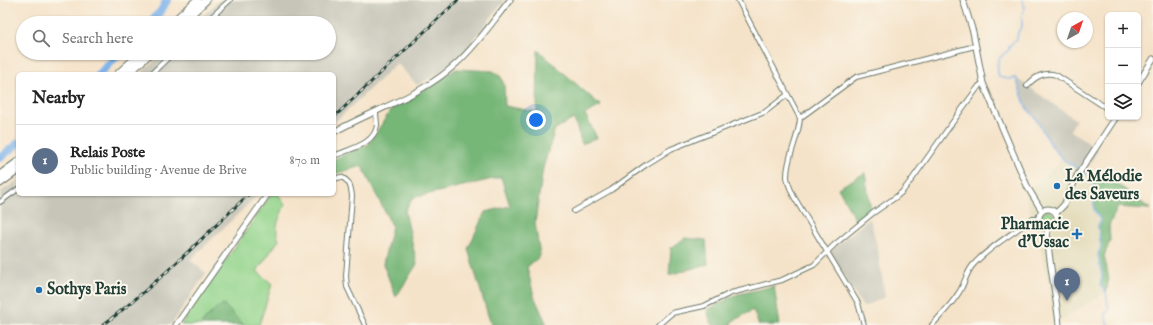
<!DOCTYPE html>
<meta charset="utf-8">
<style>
:root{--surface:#fff;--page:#f6f6f6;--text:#222;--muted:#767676;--line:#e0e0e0;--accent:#2563eb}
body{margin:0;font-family:"IM FELL English",serif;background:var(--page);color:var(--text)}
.controls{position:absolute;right:12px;top:12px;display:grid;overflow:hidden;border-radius:6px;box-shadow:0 1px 3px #0004}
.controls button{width:36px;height:36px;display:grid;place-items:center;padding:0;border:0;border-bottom:1px solid var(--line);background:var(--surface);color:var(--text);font:20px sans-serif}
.compass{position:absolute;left:1057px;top:12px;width:36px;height:36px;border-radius:50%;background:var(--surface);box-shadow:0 1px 3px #0004;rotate:40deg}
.you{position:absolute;left:536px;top:120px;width:14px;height:14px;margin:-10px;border:3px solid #fff;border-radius:50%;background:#1a73e8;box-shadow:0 0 0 6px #1a73e833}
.badge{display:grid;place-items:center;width:26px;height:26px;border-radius:50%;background:var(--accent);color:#fff;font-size:13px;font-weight:700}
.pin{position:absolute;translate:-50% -33px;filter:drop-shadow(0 1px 2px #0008)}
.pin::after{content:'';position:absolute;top:21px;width:14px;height:12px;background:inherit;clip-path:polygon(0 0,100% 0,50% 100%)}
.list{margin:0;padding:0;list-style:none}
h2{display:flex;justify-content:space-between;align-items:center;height:52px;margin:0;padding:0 16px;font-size:17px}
h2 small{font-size:13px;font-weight:400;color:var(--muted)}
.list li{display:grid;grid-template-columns:26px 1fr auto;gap:12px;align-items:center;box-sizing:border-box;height:72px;padding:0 16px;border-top:1px solid var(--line)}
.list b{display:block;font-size:15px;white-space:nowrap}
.list p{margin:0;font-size:13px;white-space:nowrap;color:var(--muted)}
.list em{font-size:13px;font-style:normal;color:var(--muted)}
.icon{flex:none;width:22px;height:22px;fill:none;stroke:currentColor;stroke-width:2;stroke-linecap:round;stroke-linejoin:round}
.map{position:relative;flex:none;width:1153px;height:325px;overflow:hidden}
.search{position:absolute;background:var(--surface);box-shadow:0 1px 3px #0004;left:16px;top:16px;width:320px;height:44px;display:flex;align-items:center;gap:10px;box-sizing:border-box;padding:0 14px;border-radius:22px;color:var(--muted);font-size:15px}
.panel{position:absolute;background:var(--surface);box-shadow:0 1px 3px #0004;left:16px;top:72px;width:320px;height:124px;border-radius:6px}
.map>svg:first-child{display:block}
.built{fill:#e3dbba}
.industrial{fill:#c6c5b8}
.green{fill:#93d48b;stroke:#598860}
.forest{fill:#76b677;stroke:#4a7a56}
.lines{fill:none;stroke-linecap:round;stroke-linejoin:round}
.stream{stroke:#7cb2ea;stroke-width:1.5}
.river{stroke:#7cb2ea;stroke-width:8}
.minor-casing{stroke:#6a7768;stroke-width:6}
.tertiary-casing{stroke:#6a7768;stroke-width:7}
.motorway-casing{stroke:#6a7768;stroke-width:9}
.minor{stroke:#fff;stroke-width:4}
.tertiary{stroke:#fff;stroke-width:5}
.motorway{stroke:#fff;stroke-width:7}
.rail-casing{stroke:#1f3d34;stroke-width:3}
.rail{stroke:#fbf7ec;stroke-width:1.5;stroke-dasharray:4.5;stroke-linecap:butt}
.poi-dot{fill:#1f6fb2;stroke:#fbf7ec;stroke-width:1.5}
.labels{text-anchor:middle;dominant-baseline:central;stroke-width:4;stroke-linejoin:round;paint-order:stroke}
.poi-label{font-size:16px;font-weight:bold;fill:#1f3d34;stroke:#fbf7ec;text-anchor:start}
</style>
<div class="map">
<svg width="1153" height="325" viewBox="0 0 1153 325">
<rect width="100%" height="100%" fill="#fbf7ec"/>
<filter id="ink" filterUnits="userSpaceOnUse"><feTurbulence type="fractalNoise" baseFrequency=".025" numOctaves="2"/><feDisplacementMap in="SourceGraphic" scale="8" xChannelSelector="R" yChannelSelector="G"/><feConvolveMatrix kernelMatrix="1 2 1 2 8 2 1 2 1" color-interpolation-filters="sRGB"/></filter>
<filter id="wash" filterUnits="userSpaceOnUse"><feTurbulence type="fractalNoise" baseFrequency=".012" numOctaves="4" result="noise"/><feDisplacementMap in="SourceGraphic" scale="16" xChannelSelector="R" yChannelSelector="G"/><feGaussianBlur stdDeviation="0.9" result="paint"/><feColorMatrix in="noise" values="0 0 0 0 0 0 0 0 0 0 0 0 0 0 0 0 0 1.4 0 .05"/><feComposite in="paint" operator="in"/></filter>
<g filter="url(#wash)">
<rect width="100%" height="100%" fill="#f5e3c9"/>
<path class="built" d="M 1063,159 L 1093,178 L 1094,210 L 1101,221 L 1098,226 L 1101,247 L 1098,254 L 1102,276 L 1100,285 L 1106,292 L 1054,325 L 1050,291 L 1039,243 L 1025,193 Z"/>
<path class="industrial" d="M 220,0 L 505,0 L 464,51 L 439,73 L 417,85 L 397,63 L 334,123 L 334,74 L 140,74 L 163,53 L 329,53 L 329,23 L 195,23 Z
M 1016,78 L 1076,120 L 1070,130 L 1098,150 L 1083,173 L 1063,159 L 1053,148 L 1034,116 L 1026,107 Z
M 18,180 L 18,194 L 259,194 L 190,260 L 206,273 L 171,325 L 0,325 L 0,192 Z
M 870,218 L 878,250 L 885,297 L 863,307 L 829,252 Z"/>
<path class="green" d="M 272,194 L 278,194 L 285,205 C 280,217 273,228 279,240 L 257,271 L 272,284 L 259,325 L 244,325 L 237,320 L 216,308 L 200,325 L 181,325 Z
M1040 218a7 7 0 1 1 14 0a7 7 0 1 1-14 0Z"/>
<path class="forest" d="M 538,50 L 601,106 L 585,114 L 597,138 L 582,144 L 574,119 L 555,129 L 543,168 L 535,223 L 540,256 L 527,267 L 534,296 L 547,325 L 491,325 L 468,249 L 485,212 L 510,206 L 501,177 L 412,198 L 405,211 L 417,264 L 396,297 L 383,264 L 392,226 L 362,166 L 334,174 L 334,159 L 369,144 L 390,111 L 456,69 L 493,71 L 501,77 L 504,85 L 505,106 L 537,112 Z
M 865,173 L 871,210 L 856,221 L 838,188 Z
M 1093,178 L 1119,185 L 1150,209 L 1118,207 L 1109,225 L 1110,241 L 1104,256 L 1109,279 L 1106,292 L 1100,285 L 1102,276 L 1098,254 L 1101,247 L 1098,226 L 1101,221 L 1094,210 Z
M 685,238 L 706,240 L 708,264 L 669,275 L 671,248 Z
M 774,286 L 780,325 L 759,325 L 753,310 L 731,322 L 732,325 L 712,325 L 707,310 L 735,295 Z
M 224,305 L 244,325 L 200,325 L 216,308 Z"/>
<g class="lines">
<path class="stream" d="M 1022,0 L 1025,7 L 1022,14 L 1022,26 L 1018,32 L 1017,39 L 1009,46 L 1009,50 C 996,59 996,63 999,77 L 1008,79 L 1016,78 L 1026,107 L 1034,116 L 1053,148 L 1063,159 L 1093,178 L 1094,210 L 1101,221 L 1098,226 L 1101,247 L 1098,254 L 1102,276 L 1100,285 L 1106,292 L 1109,310 L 1105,314 L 1108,325"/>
<path class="river" d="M 149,23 L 161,11 L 167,0
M 99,74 L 120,53
M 0,158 L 18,143"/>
</g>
</g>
<g filter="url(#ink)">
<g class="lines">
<g class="minor-casing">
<path id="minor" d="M 738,0 L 800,118 C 799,138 787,156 787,176 C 787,183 791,190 794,197 L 858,303 L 864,325
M 205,23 L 230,0
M 151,74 L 173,53
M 1027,86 C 1034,77 1045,71 1056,75 L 1108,109
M 800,118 L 856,77 L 975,46
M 334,156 C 348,149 375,145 377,125 C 377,121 376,116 376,112
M 334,179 L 341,177 C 350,181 351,187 352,196 L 346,276 L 347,287 L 365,325
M 0,202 L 18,189
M 574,211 L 611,190 L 647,164 L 671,149 L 765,112 L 787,95
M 658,325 L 672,313 L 704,306 L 731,293 L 782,280 L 814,265 L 834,245 L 873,213 L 896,197 L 902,192 L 913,178 L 962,109 L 979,86 L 983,83
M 932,325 C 942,314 954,302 961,289 C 965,281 967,272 973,265 C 989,247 1011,235 1029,221 L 1032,219 L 1038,219"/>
</g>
<g class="tertiary-casing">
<path id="tertiary" d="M 963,0 L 973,32 L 983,83 L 1028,188 L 1042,211
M 1138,83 L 1153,59
M 334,132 C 375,109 422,96 457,63 C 477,45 493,21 510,0
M1039 218a9 9 0 1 1 18 0a9 9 0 1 1-18 0Z
M 1056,213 L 1064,205 L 1077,176 L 1116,117
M 1047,228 C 1048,260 1056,292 1059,325
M 176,325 L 268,194"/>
</g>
<g class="motorway-casing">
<path id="motorway" d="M 172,23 L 197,0
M 182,23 L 206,0
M 118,74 L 141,53
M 128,74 L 150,53
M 0,175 L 18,162
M 0,183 L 18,170"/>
</g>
<use href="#minor" class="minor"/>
<use href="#tertiary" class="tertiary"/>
<use href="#motorway" class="motorway"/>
<g class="rail-casing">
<path id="rail" d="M 334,117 L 458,0
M 103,325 C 155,286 201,239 249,194"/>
</g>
<use href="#rail" class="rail"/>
</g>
</g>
<g class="poi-dot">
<circle cx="1057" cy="186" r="4"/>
<path d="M1075 228h4v4h4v4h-4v4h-4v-4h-4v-4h4z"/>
<circle cx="39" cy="290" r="4"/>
</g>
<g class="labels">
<g class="poi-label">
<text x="1065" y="177">La Mélodie<tspan x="1065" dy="18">des Saveurs</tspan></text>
<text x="1069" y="225" text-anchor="end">Pharmacie<tspan x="1069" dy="18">d'Ussac</tspan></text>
<text x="47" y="290">Sothys Paris</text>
</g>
</g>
</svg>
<div class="controls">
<button>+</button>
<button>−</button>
<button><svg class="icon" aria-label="layers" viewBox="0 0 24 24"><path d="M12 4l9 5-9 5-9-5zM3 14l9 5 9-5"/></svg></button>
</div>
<svg class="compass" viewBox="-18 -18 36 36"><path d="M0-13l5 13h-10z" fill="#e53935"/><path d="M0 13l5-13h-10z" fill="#767676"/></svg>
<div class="you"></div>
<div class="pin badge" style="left:1067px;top:301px;background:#5c6f8a">1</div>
<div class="search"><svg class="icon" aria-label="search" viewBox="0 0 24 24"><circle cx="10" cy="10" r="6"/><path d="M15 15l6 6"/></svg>Search here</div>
<section class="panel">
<h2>Nearby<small></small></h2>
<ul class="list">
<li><span class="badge" style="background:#5c6f8a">1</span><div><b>Relais Poste</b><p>Public building · Avenue de Brive</p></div><em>870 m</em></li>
</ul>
</section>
</div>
